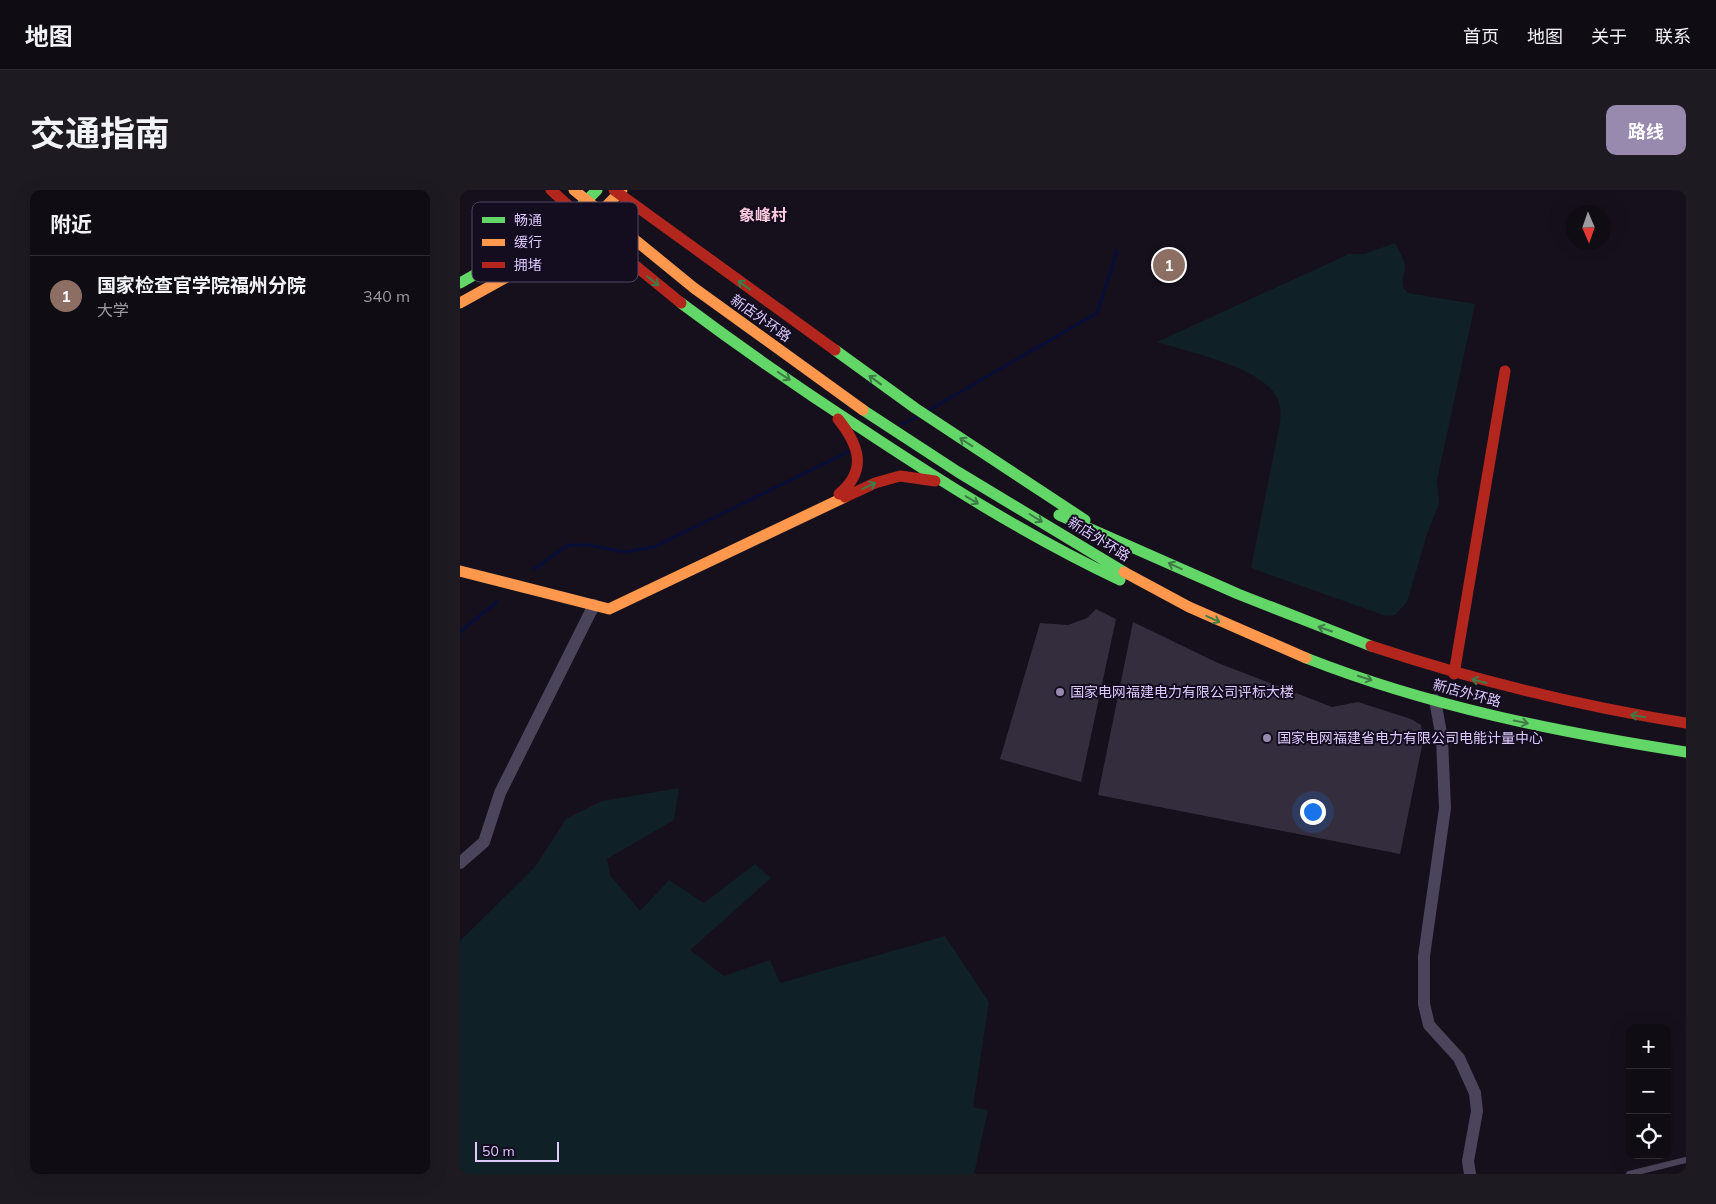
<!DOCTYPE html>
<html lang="zh">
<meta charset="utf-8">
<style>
:root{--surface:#100c14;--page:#1e1a22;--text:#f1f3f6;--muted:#9c9ba0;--line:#302c34;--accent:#9889af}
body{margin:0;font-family:Mulish,"Noto Sans SC",sans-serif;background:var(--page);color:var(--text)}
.controls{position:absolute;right:15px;bottom:15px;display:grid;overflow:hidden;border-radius:10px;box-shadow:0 5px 20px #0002}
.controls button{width:45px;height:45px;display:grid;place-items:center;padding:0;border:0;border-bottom:1px solid var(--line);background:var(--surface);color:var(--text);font:25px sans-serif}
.compass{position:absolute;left:1106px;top:15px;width:45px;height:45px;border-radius:50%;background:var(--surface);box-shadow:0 5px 20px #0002;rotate:178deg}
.scale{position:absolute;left:15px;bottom:12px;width:84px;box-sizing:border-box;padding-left:5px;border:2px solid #decaff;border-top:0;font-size:14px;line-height:18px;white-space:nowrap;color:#decaff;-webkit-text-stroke:4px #140c1f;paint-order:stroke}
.you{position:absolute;left:852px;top:621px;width:18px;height:18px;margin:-12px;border:4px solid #fff;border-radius:50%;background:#1a73e8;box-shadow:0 0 0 8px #1a73e833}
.badge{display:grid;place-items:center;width:32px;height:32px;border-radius:50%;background:var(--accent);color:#fff;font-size:16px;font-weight:700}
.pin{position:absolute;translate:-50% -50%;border:2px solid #fff;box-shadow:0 1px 5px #0006}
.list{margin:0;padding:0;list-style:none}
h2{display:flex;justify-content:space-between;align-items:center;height:65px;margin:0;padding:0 20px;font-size:21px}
h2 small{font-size:16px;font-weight:400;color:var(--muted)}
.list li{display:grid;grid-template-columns:32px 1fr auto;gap:15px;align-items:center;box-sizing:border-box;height:80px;padding:0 20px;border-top:1px solid var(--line)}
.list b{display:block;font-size:19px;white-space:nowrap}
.list p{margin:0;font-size:16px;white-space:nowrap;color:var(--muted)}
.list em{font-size:16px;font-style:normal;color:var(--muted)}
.icon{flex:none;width:28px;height:28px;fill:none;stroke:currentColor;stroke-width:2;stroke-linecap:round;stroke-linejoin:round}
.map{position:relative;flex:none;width:1226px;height:984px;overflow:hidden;border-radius:10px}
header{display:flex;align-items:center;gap:30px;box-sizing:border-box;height:70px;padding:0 25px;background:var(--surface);border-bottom:1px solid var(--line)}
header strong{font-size:24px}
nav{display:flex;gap:28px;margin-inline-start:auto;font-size:18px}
.intro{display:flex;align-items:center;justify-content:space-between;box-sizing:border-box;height:120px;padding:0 30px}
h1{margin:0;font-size:35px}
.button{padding:12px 22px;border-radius:10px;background:var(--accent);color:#fff;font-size:18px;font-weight:700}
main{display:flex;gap:30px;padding:0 30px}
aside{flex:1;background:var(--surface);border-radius:10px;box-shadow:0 5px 20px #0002}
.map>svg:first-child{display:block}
.green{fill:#102027}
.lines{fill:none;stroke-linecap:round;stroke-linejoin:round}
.stream{stroke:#090e39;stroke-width:3}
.building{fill:#342d3e}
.lane{stroke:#4b455c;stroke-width:6}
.street{stroke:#4b455c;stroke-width:12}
.fast{stroke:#63d668;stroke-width:11}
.slow{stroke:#ff974d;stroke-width:11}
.jam{stroke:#b3261e;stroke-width:11}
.oneway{stroke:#3f7b47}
.poi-dot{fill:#9889af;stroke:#140c1f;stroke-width:2}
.labels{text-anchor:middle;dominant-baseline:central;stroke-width:4;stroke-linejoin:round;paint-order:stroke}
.street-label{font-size:14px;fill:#decaff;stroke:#140c1f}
.poi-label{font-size:14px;fill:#decaff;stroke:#140c1f;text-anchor:start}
.quarter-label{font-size:16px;font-weight:bold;fill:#ffccdf;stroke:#140c1f}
.key{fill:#140c1f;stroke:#514562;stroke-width:1}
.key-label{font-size:14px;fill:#decaff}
</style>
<header>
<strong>地图</strong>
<nav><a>首页</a><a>地图</a><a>关于</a><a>联系</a></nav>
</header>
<div class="intro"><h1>交通指南</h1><a class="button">路线</a></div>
<main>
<aside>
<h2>附近<small></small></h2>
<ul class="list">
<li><span class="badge" style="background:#8d6e63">1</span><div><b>国家检查官学院福州分院</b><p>大学</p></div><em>340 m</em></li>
</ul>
</aside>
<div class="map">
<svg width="1226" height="984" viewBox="0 0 1226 984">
<rect width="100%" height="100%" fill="#15101b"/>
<path class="green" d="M 935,53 C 938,60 944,68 945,76 C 946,87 937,93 948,103 L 1015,114 L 977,290 L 979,313 L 967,344 L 947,412 L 935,425 L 926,426 L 791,378 L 820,233 C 821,224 821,215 816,206 C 800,177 729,162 697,152 L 889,64 L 904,64 Z
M 219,598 L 214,630 L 147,669 L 150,685 L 180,721 L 209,690 L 244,713 L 295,674 L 311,688 L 230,760 L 264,786 L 310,770 L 320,793 L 485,746 L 529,812 L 513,917 L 528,920 L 514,984 L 0,984 L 0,751 L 75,677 L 106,629 L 142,611 Z"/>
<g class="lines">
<path class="stream" d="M 469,220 L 637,123 L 657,61
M 442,234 L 457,227
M 74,379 L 108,355 L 129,355 L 164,362 L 194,357 L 390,261
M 0,442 L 37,412"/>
</g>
<path class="building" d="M 636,419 L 656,429 L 621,592 L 540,569 L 580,433 L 608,435 L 627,428 Z
M 673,432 L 758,473 L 872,517 L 898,512 L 951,529 L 961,535 L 963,551 L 940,664 L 638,605 Z"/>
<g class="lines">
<path class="lane" d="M 1169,984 L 1226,970"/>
<path class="street" d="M 975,510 L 982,549 L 985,618 L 964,766 L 964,814 L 969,835 L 999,868 L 1015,903 L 1017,921 L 1008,971 L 1010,984
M 0,673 L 24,652 L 40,603 L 134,415"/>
<path class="fast" d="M 0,93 L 101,36 L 137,0
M 221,113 C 280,157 340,199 402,239 C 485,294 569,347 660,390
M 375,160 L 455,218 L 625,330
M 403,220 L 498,282 L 664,382
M 599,325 L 778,404 L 911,456
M 846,468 C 968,516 1097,542 1226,562"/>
<path class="slow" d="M 114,0 L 234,98 L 403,220
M 0,113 L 112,51 L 162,0
M 0,381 L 149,419 L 385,307
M 664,382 L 729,417 L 846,468"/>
<path class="jam" d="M 91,0 L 166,68 L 221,113
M 154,0 L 375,160
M 378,229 C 399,255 408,280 379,304
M 385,307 L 415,293 L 440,286 L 475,291
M 911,456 C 1014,490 1118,516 1226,533
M 994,484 L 1045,181"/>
</g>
<defs><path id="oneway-shaft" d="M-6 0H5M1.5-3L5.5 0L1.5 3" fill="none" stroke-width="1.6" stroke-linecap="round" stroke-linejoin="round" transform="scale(1.25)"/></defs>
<g class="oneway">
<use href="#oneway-shaft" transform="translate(193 91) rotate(39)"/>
<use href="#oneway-shaft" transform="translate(284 95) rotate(-144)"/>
<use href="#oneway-shaft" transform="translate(324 186) rotate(34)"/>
<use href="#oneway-shaft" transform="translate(415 190) rotate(-144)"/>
<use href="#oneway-shaft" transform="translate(506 252) rotate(-147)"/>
<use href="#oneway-shaft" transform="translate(409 296) rotate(-24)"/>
<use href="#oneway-shaft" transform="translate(512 310) rotate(31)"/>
<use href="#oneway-shaft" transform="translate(576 328) rotate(32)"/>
<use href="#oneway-shaft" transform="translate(715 376) rotate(-155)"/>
<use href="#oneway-shaft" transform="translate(753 429) rotate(25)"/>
<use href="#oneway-shaft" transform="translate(865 439) rotate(-161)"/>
<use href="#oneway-shaft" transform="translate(905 488) rotate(18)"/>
<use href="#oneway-shaft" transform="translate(1019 491) rotate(-165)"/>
<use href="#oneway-shaft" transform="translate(1178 526) rotate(-171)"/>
<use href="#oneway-shaft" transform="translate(1061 532) rotate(12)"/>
</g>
<g class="poi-dot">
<circle cx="600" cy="502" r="5"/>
<circle cx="807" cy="548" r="5"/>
</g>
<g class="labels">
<g class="street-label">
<text transform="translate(301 128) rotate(35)">新店外环路</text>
<text transform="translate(639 349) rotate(32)">新店外环路</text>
<text transform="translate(1007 503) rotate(15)">新店外环路</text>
</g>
<g class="poi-label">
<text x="610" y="502">国家电网福建电力有限公司评标大楼</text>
<text x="817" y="548">国家电网福建省电力有限公司电能计量中心</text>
</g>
<g class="quarter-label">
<text x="303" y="25">象峰村</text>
</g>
</g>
<rect x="12" y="12" width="166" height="80" rx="8" class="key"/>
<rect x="22" y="27" width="23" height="6" fill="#63d668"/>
<rect x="22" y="49" width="23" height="7" fill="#ff974d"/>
<rect x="22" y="72" width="23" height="6" fill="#b3261e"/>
<g class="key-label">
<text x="54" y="35">畅通</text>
<text x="54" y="57">缓行</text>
<text x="54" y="80">拥堵</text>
</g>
</svg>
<div class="controls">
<button>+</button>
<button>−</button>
<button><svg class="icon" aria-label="locate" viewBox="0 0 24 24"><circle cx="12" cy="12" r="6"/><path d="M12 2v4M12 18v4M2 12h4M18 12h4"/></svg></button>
</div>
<svg class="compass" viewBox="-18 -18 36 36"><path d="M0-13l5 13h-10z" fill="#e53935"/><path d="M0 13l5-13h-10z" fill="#9c9ba0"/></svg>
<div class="scale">50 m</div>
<div class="you"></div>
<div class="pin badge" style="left:709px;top:75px;background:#8d6e63">1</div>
</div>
</main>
